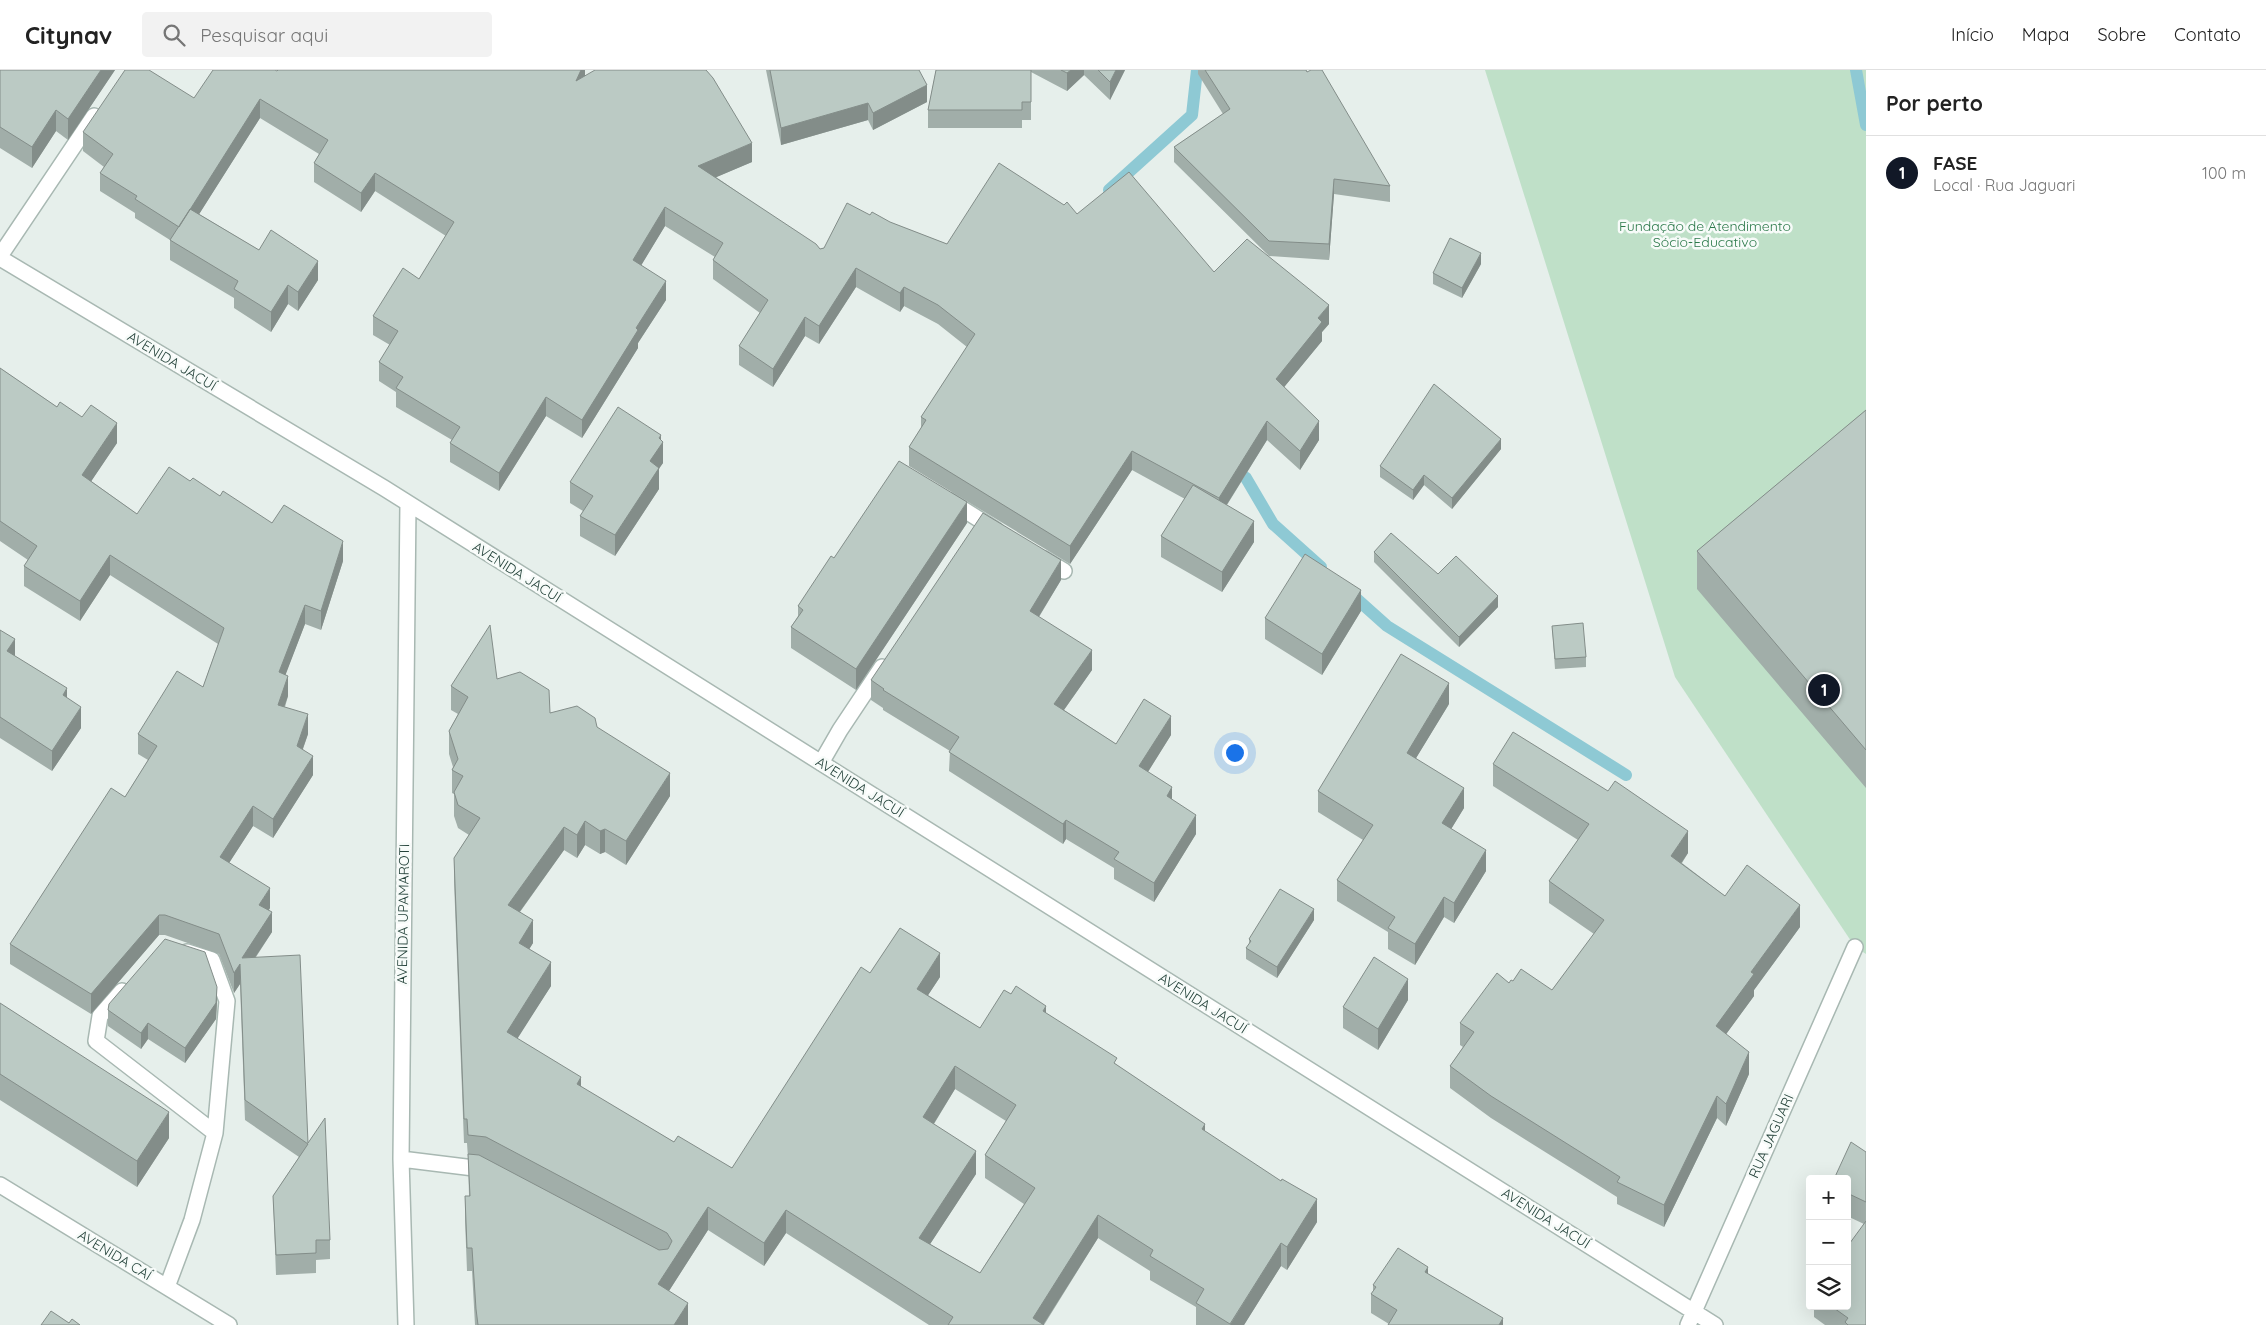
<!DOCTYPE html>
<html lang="pt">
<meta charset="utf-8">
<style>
:root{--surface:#fff;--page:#f2f2f2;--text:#222;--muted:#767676;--line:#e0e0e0;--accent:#111827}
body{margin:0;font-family:Quicksand,sans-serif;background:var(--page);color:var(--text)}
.controls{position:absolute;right:15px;bottom:15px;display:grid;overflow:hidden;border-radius:5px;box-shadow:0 5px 20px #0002}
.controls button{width:45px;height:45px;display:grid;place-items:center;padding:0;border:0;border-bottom:1px solid var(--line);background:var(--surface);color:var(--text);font:25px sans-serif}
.you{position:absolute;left:1234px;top:682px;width:18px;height:18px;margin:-12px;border:4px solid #fff;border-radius:50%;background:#1a73e8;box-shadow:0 0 0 8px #1a73e833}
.badge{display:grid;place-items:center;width:32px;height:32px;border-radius:50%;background:var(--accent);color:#fff;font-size:16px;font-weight:700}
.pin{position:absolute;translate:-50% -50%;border:2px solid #fff;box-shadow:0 1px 5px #0006}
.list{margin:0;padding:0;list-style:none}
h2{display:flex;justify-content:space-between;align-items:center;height:65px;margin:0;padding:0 20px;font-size:21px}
h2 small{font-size:16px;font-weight:400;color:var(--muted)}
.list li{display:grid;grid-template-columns:32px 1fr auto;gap:15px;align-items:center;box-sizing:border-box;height:75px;padding:0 20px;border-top:1px solid var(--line)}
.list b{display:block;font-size:19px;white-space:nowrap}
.list p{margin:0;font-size:16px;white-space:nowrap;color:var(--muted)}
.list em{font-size:16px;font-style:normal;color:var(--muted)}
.icon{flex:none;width:28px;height:28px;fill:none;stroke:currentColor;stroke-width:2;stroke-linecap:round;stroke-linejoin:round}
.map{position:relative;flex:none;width:1866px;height:1255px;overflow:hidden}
header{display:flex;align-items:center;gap:30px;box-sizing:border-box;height:70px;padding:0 25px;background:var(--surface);border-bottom:1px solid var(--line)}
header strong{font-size:24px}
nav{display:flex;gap:28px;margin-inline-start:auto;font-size:18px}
.search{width:350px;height:45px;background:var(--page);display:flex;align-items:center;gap:12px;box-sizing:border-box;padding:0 18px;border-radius:5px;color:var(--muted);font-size:19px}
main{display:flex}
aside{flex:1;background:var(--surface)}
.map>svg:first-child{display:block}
.green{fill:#bfe0c8}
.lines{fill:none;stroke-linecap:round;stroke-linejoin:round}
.stream{stroke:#8ec9d4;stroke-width:12}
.minor-casing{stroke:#a8b8b2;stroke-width:18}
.minor{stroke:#fff;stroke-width:15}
.wall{fill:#a1aea9;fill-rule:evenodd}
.shaded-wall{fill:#838d89}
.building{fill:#bbcac4;stroke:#838d89;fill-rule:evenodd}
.labels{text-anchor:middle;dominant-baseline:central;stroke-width:5;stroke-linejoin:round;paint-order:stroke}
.park-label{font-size:14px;fill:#2d7a4b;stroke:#f7fbf9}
.street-label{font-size:14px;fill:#24423a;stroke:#f7fbf9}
</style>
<header>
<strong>Citynav</strong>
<div class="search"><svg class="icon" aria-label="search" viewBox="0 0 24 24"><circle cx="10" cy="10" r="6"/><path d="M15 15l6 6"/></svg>Pesquisar aqui</div>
<nav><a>Início</a><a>Mapa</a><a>Sobre</a><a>Contato</a></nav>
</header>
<main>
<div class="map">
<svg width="1866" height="1255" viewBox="0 0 1866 1255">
<rect width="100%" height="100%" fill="#e6efeb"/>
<path class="green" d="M 1485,0 L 1866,0 L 1866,884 L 1855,877 L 1675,607 Z"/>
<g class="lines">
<path class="stream" d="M 1856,0 L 1866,55
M 1109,120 L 1192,45 L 1197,0
M 1230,397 L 1246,408 L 1273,454 L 1321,497
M 1349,522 L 1387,556 L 1626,705"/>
<g class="minor-casing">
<path id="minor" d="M 0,186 L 94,46
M 0,188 L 384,418 L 1715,1255
M 950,431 L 996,460
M 1044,489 L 1064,501
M 821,693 L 840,660 L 882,597
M 122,921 L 100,946 L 96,971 L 215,1063
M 401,1089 L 482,1099 L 488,1102
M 0,1115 L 229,1255
M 167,1217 L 192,1150 L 215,1063 L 227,931 L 212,890 L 187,882
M 406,1255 L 401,1089 L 408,434
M 1688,1255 L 1855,877"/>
</g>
<use href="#minor" class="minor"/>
</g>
<path class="wall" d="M 0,0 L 115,0 L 68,70 L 56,61 L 32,98 L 0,78 Z
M 585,0 L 585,6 L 752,92 L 716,107 L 820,179 L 824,178 L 870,145 L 947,174 L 1077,144 L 1214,202 L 1329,254 L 1322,262 L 1322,271 L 1284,317 L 1319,370 L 1300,400 L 1267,370 L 1227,435 L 1254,472 L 1222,522 L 1161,487 L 1161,466 L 1185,429 L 1132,400 L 1070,494 L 909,396 L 909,377 L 921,358 L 921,347 L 967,277 L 938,254 L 904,236 L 900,242 L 856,217 L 819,274 L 805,266 L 773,317 L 739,295 L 739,276 L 760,243 L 713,209 L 713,190 L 715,187 L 665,156 L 641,195 L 666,230 L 638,273 L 638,278 L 582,368 L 546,346 L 499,421 L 450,392 L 450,373 L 452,370 L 396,337 L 396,322 L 379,311 L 379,292 L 390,275 L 373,265 L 373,246 L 419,209 L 446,166 L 375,121 L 361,142 L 314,112 L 314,93 L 319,84 L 260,48 L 199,144 L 259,180 L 318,210 L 298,241 L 288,234 L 271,262 L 234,238 L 234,228 L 170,190 L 170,170 L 135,148 L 135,143 L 100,121 L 100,103 L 104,97 L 83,81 L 83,62 L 194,28 L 277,1 Z
M 766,0 L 919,0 L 927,32 L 873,60 L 868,50 L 781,75 Z
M 936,0 L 1125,0 L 1110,30 L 1084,5 L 1067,21 L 1031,2 L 1031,50 L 1022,50 L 1022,58 L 928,58 L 928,40 Z
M 1198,0 L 1306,0 L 1390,116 L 1390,132 L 1334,124 L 1329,190 L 1269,186 L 1174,92 L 1174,77 L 1223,44 L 1198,4 Z
M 1481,194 L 1462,228 L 1433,214 L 1433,203 Z
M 0,298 L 57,337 L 117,373 L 91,411 L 137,444 L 190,411 L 272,453 L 343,491 L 321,560 L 305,554 L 285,605 L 288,626 L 285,637 L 308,664 L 303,679 L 313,705 L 273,768 L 253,756 L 229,793 L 270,838 L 269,840 L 272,862 L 256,887 L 308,1073 L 330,1170 L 330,1189 L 316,1190 L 316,1203 L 276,1205 L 273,1126 L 299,1087 L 245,1050 L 240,914 L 234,923 L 219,884 L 165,865 L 159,865 L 91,944 L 10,894 L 10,874 L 125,727 L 148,690 L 138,684 L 138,664 L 203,617 L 218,574 L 110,505 L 80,551 L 24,516 L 24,496 L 28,490 L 0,471 Z
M 1866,340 L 1866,718 L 1697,519 L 1697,481 Z
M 661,370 L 663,393 L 659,398 L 659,419 L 615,486 L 580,466 L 580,446 L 583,441 L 570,433 L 570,412 Z
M 1501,379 L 1452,439 L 1424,415 L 1413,430 L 1380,407 L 1380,396 Z
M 967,453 L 856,620 L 791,578 L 791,557 L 798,546 L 798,536 L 834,488 Z
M 1374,482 L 1438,504 L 1498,537 L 1459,577 L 1374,492 Z
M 1061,510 L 1039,547 L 1092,600 L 1064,640 L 1116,674 L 1171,665 L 1148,702 L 1172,729 L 1196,764 L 1154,832 L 1114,809 L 1114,798 L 1066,769 L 1063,774 L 949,701 L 950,681 L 883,640 L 883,638 L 871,630 L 871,610 Z
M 1361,541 L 1322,605 L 1265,569 L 1265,548 Z
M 1552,556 L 1586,587 L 1586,597 L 1555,599 Z
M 0,560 L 15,586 L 67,628 L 81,658 L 52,701 L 0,668 Z
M 497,609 L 550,643 L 597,657 L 670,726 L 626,795 L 605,782 L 600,784 L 585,775 L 577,788 L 564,780 L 520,842 L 533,873 L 529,879 L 551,916 L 517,968 L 581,1017 L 674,1072 L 732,1098 L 870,903 L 940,907 L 928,925 L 980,958 L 1011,924 L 1046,943 L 1117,995 L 1205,1062 L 1317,1152 L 1287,1200 L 1281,1196 L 1244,1255 L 1196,1255 L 1196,1237 L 1150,1210 L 1150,1201 L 1098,1168 L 1044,1255 L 929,1255 L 786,1163 L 764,1196 L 708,1160 L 669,1221 L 688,1255 L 475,1255 L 472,1201 L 467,1201 L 465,1150 L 465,1126 L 469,1126 L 468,1088 L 467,1073 L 464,1073 L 454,811 L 454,788 L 469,765 L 458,758 L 454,746 L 454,724 L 452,723 L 452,700 L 453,697 L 449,684 L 449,661 L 458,644 L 451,640 L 451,616 ZM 955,1019 L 1006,1051 L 985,1085 L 985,1108 L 1024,1134 L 980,1203 L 930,1174 L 976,1104 L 934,1054 Z
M 1449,634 L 1416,688 L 1464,738 L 1451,759 L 1486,801 L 1454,853 L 1444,847 L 1415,895 L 1388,879 L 1388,862 L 1337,831 L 1337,810 L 1363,770 L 1318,742 L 1318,721 Z
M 1493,694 L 1688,783 L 1682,793 L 1725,826 L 1800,857 L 1754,920 L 1754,926 L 1726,964 L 1749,1004 L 1726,1056 L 1717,1048 L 1664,1157 L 1617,1134 L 1617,1127 L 1491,1048 L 1450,1018 L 1450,996 L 1463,977 L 1460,975 L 1460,953 L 1509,913 L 1513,911 L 1552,920 L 1594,864 L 1549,833 L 1549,811 L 1578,770 L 1493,716 Z
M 1314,850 L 1277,908 L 1246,889 L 1246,878 L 1249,875 L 1249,869 Z
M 1408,930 L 1378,980 L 1343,958 L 1343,937 Z
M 217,932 L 216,949 L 185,993 L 148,969 L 141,979 L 108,956 L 108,940 Z
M 0,933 L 169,1068 L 137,1117 L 0,1030 Z
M 1866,1082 L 1866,1255 L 1825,1255 L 1814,1247 L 1814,1236 L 1847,1236 L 1864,1154 L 1847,1146 L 1847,1109 Z
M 1428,1204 L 1503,1255 L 1389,1254 L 1371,1243 L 1371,1224 L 1373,1221 L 1373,1215 Z"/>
<path class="shaded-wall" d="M 101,0 L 115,0 L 68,70 L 68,49 Z
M 581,0 L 585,0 L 585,10 L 576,11 Z
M 1071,0 L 1084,0 L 1084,5 L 1067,21 L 1067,3 Z
M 1116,0 L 1125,0 L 1110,30 L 1110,12 Z
M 927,15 L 927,32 L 873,60 L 873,43 Z
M 260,29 L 260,48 L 179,176 L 179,157 Z
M 868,33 L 868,50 L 781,75 L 781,58 Z
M 56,40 L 56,61 L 32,98 L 32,77 Z
M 752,73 L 752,92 L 698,115 L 698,96 Z
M 375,103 L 375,121 L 361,142 L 361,123 Z
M 1334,109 L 1334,124 L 1329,190 L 1329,174 Z
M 665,137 L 665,156 L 633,209 L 633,190 Z
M 1481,183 L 1481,194 L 1462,228 L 1462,218 Z
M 318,191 L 318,210 L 298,241 L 298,222 Z
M 856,198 L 856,217 L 819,274 L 819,256 Z
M 666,211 L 666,230 L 638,273 L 638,278 L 582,368 L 582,350 L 636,258 Z
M 288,215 L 288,234 L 271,262 L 271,242 Z
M 904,217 L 904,236 L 900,242 L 900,223 Z
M 1329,235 L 1329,254 L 1322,262 L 1322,271 L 1276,327 L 1276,309 L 1318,248 Z
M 805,247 L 805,266 L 773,317 L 773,299 Z
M 546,327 L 546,346 L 499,421 L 499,403 Z
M 1267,351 L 1267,370 L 1219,447 L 1219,428 Z
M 1319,351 L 1319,370 L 1300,400 L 1300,381 Z
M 117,353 L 117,373 L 82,425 L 82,405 Z
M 661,365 L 661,374 L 663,372 L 663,393 L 650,412 L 650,391 L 659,368 Z
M 1501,369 L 1501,379 L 1452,439 L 1452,428 Z
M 1132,381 L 1132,400 L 1070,494 L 1070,476 Z
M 659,398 L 659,419 L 615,486 L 615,465 Z
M 1424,405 L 1424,415 L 1413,430 L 1413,420 Z
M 967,432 L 967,453 L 856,620 L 856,599 Z
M 1254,451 L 1254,472 L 1222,522 L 1222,502 Z
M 343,471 L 343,491 L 321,560 L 321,541 Z
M 110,485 L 110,505 L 80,551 L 80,531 Z
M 1061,490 L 1061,510 L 1030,561 L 1030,541 Z
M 1361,520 L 1361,541 L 1322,605 L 1322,584 Z
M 1498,526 L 1498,537 L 1459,577 L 1459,567 Z
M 305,535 L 305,554 L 279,622 L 279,602 Z
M 15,569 L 15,590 L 7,581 Z
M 1092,580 L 1092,600 L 1054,654 L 1054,634 Z
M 288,606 L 288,626 L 278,654 L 278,635 Z
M 1449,613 L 1449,634 L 1407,703 L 1407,683 Z
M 67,618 L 67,639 L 63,625 Z
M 81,637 L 81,658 L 52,701 L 52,681 Z
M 308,644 L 308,664 L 297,695 L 297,676 Z
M 1171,646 L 1171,665 L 1139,716 L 1139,696 Z
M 313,686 L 313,705 L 273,768 L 273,749 Z
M 670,703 L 670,726 L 626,795 L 626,771 Z
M 1172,717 L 1172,737 L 1167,726 Z
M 1464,718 L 1464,738 L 1442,774 L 1442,753 Z
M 253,736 L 253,756 L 220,807 L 220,787 Z
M 1196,745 L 1196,764 L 1154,832 L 1154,813 Z
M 1066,750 L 1066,769 L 1063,774 L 1063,754 Z
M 585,751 L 585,775 L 577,788 L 577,765 Z
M 564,757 L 564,780 L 508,858 L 508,835 Z
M 605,759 L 605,782 L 600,784 L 600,761 Z
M 1688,761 L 1688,783 L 1671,808 L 1671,786 Z
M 1486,780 L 1486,801 L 1454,853 L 1454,833 Z
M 270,818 L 270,838 L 259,854 L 259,835 Z
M 1444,827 L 1444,847 L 1415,895 L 1415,874 Z
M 1800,835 L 1800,857 L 1754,920 L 1754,926 L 1716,978 L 1716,956 L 1751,902 Z
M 1314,839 L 1314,850 L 1277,908 L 1277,897 Z
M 272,842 L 272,862 L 242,907 L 242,888 Z
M 159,845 L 159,865 L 91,944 L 91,924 Z
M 533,850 L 533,873 L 519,896 L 519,873 Z
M 940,883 L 940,907 L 917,942 L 917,919 Z
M 551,892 L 551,916 L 507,985 L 507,962 Z
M 240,894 L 240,914 L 234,923 L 234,903 Z
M 1408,909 L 1408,930 L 1378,980 L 1378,959 Z
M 217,917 L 217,932 L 216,949 L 185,993 L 185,978 Z
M 1046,936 L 1046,959 L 1043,941 Z
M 148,953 L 148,969 L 141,979 L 141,963 Z
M 1749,982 L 1749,1004 L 1726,1056 L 1726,1034 Z
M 955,996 L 955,1019 L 923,1071 L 923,1047 Z
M 581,1007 L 581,1030 L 577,1014 Z
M 1717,1026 L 1717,1048 L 1664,1157 L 1664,1135 Z
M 169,1042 L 169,1068 L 137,1117 L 137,1091 Z
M 1205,1054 L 1205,1077 L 1202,1059 Z
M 976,1081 L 976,1104 L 919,1191 L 919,1168 Z
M 1317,1129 L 1317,1152 L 1287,1200 L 1287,1177 Z
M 708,1137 L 708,1160 L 658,1238 L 658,1214 Z
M 786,1140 L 786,1163 L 764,1196 L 764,1173 Z
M 1098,1145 L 1098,1168 L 1043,1255 L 1033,1248 Z
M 1281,1173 L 1281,1196 L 1244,1255 L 1230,1255 Z
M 1428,1197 L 1428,1216 L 1425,1202 Z
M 688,1233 L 688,1255 L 674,1255 Z
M 1503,1248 L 1503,1255 L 1499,1255 Z"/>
<path class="building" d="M 0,0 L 101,0 L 68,49 L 56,40 L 32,77 L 0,57 Z
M 125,0 L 149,0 L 194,28 L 213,0 L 275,0 L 277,1 L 278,0 L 581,0 L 576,11 L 595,0 L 706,0 L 713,8 L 752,73 L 698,96 L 816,174 L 820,179 L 824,178 L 847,133 L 870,145 L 872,142 L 890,152 L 947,174 L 999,93 L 1064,135 L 1067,132 L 1077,144 L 1129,102 L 1214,202 L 1247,169 L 1329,235 L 1318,248 L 1322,252 L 1276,309 L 1319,351 L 1300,381 L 1267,351 L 1219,428 L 1132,381 L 1070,476 L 909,377 L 926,350 L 921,347 L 975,264 L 938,235 L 904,217 L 900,223 L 856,198 L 819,256 L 805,247 L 773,299 L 739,276 L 768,230 L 713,190 L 723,173 L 665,137 L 633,190 L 666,211 L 636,258 L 638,260 L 582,350 L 546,327 L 499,403 L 450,373 L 460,357 L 396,318 L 403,307 L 379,292 L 398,261 L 373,246 L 403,198 L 419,209 L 454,152 L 375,103 L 361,123 L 314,93 L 328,70 L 260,29 L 179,157 L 135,129 L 137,126 L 100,103 L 113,84 L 83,62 Z
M 770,0 L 919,0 L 927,15 L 873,43 L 868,33 L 781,58 Z
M 936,0 L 1031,0 L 1031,32 L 1022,32 L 1022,40 L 928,40 Z
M 1061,0 L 1071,0 L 1067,3 Z
M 1098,0 L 1116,0 L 1110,12 Z
M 1205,0 L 1306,0 L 1307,2 L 1311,0 L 1322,0 L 1390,116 L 1334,109 L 1329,174 L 1269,171 L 1174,77 L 1230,39 Z
M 190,139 L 259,180 L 271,160 L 318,191 L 298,222 L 288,215 L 271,242 L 234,219 L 238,211 L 170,170 Z
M 1450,168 L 1481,183 L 1462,218 L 1433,203 Z
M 0,298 L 57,337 L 60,332 L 82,347 L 91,335 L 117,353 L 82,405 L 137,444 L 169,397 L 190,411 L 193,408 L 220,426 L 223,421 L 272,453 L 284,435 L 343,471 L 321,541 L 305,535 L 279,602 L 288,606 L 278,635 L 308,644 L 297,676 L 313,686 L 273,749 L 253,736 L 220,787 L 270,818 L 259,835 L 272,842 L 242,888 L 300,885 L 308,1073 L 325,1048 L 330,1170 L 316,1170 L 316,1183 L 276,1185 L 273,1126 L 308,1074 L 245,1030 L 240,894 L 234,903 L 219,864 L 165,845 L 159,845 L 91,924 L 10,874 L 111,718 L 125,727 L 157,676 L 138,664 L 177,601 L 203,617 L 224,558 L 110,485 L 80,531 L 24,496 L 37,476 L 0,451 Z
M 1434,314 L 1501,369 L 1452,428 L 1424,405 L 1413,420 L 1380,396 Z
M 618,337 L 661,365 L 659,368 L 663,372 L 650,391 L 659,398 L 615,465 L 580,446 L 593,426 L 570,412 Z
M 1866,340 L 1866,680 L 1697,481 Z
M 899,391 L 967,432 L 856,599 L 791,557 L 803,540 L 798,536 L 831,486 L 834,488 Z
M 1193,415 L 1254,451 L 1222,502 L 1161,466 Z
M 983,443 L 1061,490 L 1030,541 L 1092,580 L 1054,634 L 1116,674 L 1144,629 L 1171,646 L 1139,696 L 1172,717 L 1167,726 L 1196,745 L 1154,813 L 1114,789 L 1119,782 L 1066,750 L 1063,754 L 949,682 L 959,667 L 883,620 L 884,619 L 871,610 Z
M 1391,463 L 1438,504 L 1456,486 L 1498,526 L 1459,567 L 1374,482 Z
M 1305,484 L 1361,520 L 1322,584 L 1265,548 Z
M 1583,553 L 1586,587 L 1555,589 L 1552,556 Z
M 490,555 L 497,609 L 520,602 L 549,620 L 550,643 L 577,636 L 595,648 L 597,657 L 670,703 L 626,771 L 605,759 L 600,761 L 585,751 L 577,765 L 564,757 L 508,835 L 533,850 L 519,873 L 551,892 L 507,962 L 581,1007 L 577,1014 L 674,1072 L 678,1066 L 732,1098 L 861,897 L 870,903 L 900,858 L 940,883 L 917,919 L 980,958 L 1004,920 L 1011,924 L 1016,916 L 1046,936 L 1043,941 L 1117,988 L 1114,993 L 1205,1054 L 1202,1059 L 1281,1111 L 1282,1109 L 1317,1129 L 1287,1177 L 1281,1173 L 1230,1254 L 1196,1233 L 1204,1219 L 1150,1186 L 1153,1180 L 1098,1145 L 1033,1248 L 1044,1255 L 948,1255 L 953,1247 L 786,1140 L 764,1173 L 708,1137 L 658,1214 L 688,1233 L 674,1255 L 478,1255 L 476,1239 L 472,1178 L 467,1178 L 465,1126 L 470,1126 L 468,1084 L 479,1085 L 659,1180 L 668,1179 L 672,1171 L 667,1163 L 486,1067 L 468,1065 L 467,1049 L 464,1049 L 454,788 L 480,748 L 458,735 L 454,722 L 463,706 L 452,700 L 458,689 L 449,661 L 468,627 L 451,616 ZM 955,996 L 1016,1035 L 985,1085 L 1035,1118 L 980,1203 L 919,1168 L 976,1081 L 923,1047 Z
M 0,560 L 15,569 L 7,581 L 67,618 L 63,625 L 81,637 L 52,681 L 0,647 Z
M 1401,584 L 1449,613 L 1407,683 L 1464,718 L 1442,753 L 1486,780 L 1454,833 L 1444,827 L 1415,874 L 1388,858 L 1395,847 L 1337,810 L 1373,755 L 1318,721 Z
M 1513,662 L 1608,721 L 1615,711 L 1688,761 L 1671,786 L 1725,826 L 1747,795 L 1800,835 L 1751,902 L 1754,904 L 1716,956 L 1749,982 L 1726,1034 L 1717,1026 L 1664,1135 L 1617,1112 L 1620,1107 L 1491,1026 L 1450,996 L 1474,962 L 1460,953 L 1497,903 L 1509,913 L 1511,910 L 1513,911 L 1521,899 L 1552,920 L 1604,850 L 1549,811 L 1589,754 L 1493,694 Z
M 1280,819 L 1314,839 L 1277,897 L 1246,878 L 1251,871 L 1249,869 Z
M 165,869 L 205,882 L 217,917 L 216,933 L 185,978 L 148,953 L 141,963 L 108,940 L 109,934 Z
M 1374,887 L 1408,909 L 1378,959 L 1343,937 Z
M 0,933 L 169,1042 L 137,1091 L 0,1004 Z
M 1851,1072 L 1866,1082 L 1866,1132 L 1847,1123 L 1847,1109 L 1834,1109 Z
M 1866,1151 L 1866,1255 L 1848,1255 L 1845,1252 L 1848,1248 L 1831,1236 L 1847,1236 L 1847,1177 Z
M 1398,1178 L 1428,1197 L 1425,1202 L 1503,1248 L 1499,1255 L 1388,1255 L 1397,1240 L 1371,1224 L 1376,1217 L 1373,1215 Z
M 51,1241 L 69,1253 L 72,1249 L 80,1255 L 41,1255 Z"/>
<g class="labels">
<g class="park-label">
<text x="1705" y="156">Fundação de Atendimento<tspan x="1705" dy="16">Sócio-Educativo</tspan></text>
</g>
<g class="street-label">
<text transform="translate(172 291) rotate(31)">AVENIDA JACUÍ</text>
<text transform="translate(517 502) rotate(32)">AVENIDA JACUÍ</text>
<text transform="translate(860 717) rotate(32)">AVENIDA JACUÍ</text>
<text transform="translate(403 844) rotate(-89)">AVENIDA UPAMAROTI</text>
<text transform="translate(1203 933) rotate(32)">AVENIDA JACUÍ</text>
<text transform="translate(1771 1066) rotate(-66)">RUA JAGUARI</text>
<text transform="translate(1546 1148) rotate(32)">AVENIDA JACUÍ</text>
<text transform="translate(115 1185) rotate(31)">AVENIDA CAÍ</text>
</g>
</g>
</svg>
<div class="controls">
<button>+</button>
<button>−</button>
<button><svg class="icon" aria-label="layers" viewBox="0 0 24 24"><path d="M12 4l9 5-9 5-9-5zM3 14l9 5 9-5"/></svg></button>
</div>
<div class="you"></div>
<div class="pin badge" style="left:1824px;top:620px">1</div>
</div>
<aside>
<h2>Por perto<small></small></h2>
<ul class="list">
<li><span class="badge">1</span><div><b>FASE</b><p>Local · Rua Jaguari</p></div><em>100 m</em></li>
</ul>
</aside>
</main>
